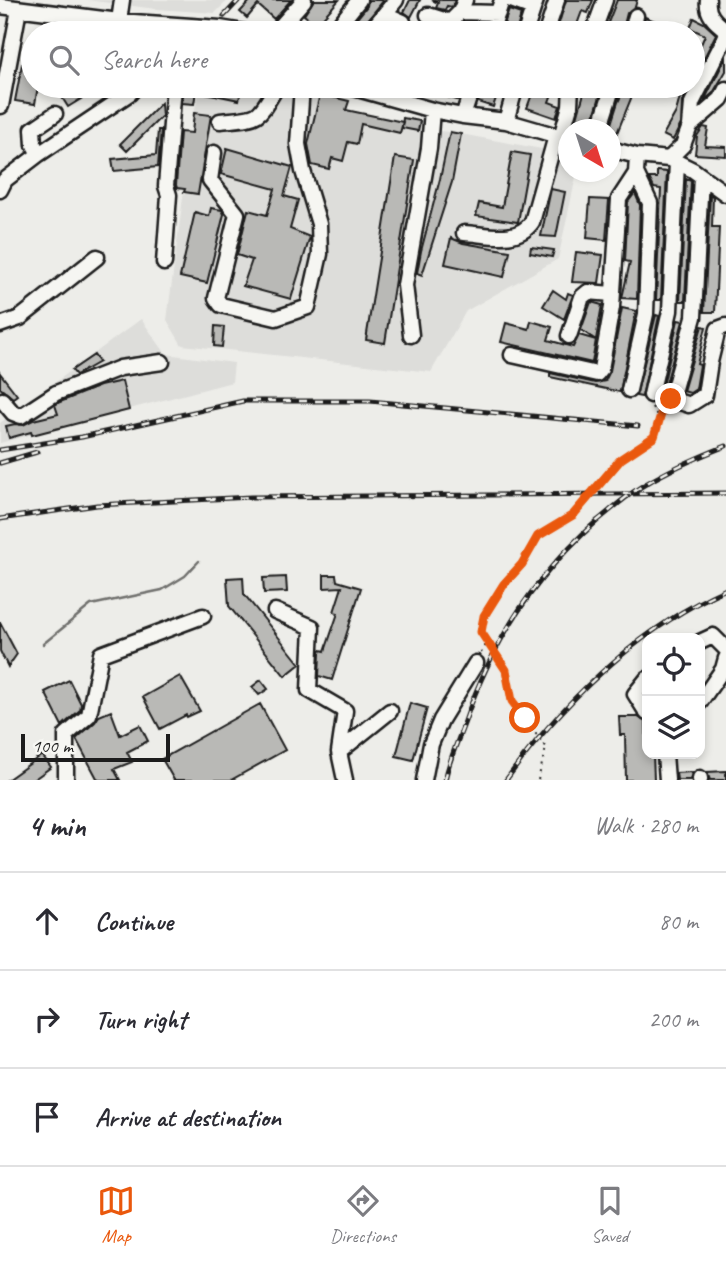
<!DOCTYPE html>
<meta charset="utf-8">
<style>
:root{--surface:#fff;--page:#f2f2f3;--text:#2b2b33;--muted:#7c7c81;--line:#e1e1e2;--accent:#ea580c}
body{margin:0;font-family:Caveat,sans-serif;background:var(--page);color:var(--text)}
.controls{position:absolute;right:21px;bottom:21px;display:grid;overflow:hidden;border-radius:14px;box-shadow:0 4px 10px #0003}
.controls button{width:63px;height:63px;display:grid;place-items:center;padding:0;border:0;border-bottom:2px solid var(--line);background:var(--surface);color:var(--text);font:35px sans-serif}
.compass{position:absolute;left:558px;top:119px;width:63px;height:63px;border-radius:50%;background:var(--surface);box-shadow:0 4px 10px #0003;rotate:141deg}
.scale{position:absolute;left:21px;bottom:18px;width:149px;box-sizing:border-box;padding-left:7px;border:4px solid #1c1c1c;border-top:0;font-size:19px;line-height:24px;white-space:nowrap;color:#1c1c1c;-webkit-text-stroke:5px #f6f6f2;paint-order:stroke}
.stop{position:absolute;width:21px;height:21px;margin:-16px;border:5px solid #ea580c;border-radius:50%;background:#fff}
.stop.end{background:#ea580c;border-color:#fff;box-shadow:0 2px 7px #0008}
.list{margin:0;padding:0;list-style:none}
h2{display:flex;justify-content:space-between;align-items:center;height:91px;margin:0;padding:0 28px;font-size:30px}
h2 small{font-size:23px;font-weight:400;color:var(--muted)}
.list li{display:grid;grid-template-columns:46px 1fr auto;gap:21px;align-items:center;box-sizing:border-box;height:98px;padding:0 28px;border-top:2px solid var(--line)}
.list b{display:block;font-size:26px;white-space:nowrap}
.list em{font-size:23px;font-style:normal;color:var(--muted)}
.icon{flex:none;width:38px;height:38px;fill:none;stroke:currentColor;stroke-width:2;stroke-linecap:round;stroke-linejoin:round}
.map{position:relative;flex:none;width:726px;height:780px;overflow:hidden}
.search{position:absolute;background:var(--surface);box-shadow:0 4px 10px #0003;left:21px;right:21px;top:21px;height:77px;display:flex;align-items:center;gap:18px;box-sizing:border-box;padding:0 24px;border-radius:38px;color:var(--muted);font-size:26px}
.sheet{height:385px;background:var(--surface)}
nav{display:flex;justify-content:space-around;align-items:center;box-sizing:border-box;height:98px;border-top:2px solid var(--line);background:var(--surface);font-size:19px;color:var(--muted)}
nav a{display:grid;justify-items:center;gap:4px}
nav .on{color:var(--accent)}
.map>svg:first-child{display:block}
.built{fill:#ddddda}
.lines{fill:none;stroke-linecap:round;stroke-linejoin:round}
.stream{stroke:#6f6f6d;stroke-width:2.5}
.building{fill:#b9b9b6;stroke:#1c1c1c;stroke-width:2}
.minor-casing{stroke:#1c1c1c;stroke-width:19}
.path{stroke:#1c1c1c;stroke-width:2;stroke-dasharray:2 5;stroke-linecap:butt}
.minor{stroke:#f6f6f2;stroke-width:14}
.rail-casing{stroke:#1c1c1c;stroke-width:5}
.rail{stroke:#f6f6f2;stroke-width:2.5;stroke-dasharray:8;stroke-linecap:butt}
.route{stroke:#ea580c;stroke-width:9}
</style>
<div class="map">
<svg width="726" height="780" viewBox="0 0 726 780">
<rect width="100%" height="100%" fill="#edede9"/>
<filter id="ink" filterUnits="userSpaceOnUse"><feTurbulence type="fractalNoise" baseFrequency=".0143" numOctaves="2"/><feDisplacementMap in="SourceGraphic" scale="14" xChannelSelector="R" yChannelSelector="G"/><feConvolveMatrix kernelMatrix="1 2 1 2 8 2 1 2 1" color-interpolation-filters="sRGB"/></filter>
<g filter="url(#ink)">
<path class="built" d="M 87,0 L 228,0 L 215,13 L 156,9 Z
M 201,86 L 285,86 L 349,101 L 344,120 L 400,132 L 401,128 L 450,132 L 568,154 L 568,172 L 577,172 L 558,259 L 466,311 L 431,372 L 182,345 L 167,320 L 194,113 Z
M 141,319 L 166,354 L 234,363 L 232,382 L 0,443 L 0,423 Z"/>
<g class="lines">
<path class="stream" d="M 43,644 L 91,605 L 162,590 L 185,576 L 199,561"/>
</g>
<path class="building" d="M 251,0 L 291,0 L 274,19 L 258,5 L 247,18 L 240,12 Z
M 314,0 L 339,0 L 318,23 L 314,23 L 304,15 Z
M 368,0 L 384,0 L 362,27 L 360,33 L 345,33 L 367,6 Z
M 410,0 L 420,0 L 411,17 L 404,12 Z
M 432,0 L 455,0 L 452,7 L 447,6 L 445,10 L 436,8 L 438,3 Z
M 566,0 L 593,0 L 588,13 L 582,11 L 574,33 L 556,33 Z
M 617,0 L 637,0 L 635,7 L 627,13 L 622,33 L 604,33 Z
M 509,10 L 521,14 L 516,33 L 501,33 Z
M 645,17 L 660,23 L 656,33 L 641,33 Z
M 694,18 L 704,23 L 716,34 L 693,80 L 693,63 L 705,35 L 690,28 Z
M 427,25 L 441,29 L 441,33 L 382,33 L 387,26 L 403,32 L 412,26 L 425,31 Z
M 29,46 L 33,46 L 33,86 L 38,86 L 35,104 L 15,101 L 22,64 L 26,64 Z
M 726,57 L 726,71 L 713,93 L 704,101 Z
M 67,86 L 102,86 L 68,107 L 58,91 Z
M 184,86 L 242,86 L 239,100 L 196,91 L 194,104 L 182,103 Z
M 447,86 L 459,86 L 457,100 L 444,96 Z
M 482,86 L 500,86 L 493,107 L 478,102 Z
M 535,86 L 555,86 L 549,102 L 560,106 L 556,118 L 527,108 Z
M 581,86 L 603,86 L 590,130 L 575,125 L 584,93 L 580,92 Z
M 626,86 L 636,86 L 617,133 L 609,130 L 618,102 Z
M 683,86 L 690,86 L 682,102 L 681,124 L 673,140 L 663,135 L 676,112 Z
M 320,94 L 349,101 L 346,110 L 403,122 L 400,133 L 361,124 L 357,144 L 348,142 L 343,161 L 332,158 L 329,169 L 312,165 L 308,144 Z
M 161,103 L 162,116 L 127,151 L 120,144 Z
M 194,113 L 211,115 L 198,194 L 184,192 L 185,189 L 177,188 L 176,185 L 180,132 L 192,133 Z
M 403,118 L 420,121 L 418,131 L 402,128 Z
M 703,127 L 708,128 L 705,146 L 726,147 L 726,156 L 695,154 L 697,136 Z
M 158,130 L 161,130 L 158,167 L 114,171 L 112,159 L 156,155 Z
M 450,132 L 461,134 L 452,182 L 422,275 L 417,273 L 421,251 L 440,179 Z
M 227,148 L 292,167 L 284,196 L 298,200 L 290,229 L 310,237 L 291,299 L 243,286 L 252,260 L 237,255 L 248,210 L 267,215 L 275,189 L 221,174 Z
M 512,152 L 530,155 L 518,222 L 476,216 L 479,203 L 502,207 Z
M 395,157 L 414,160 L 385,343 L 366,340 Z
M 657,171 L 667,172 L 661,300 L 656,300 L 661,189 L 654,188 L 649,178 L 657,178 Z
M 686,179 L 691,181 L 685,301 L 680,301 Z
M 551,189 L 565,192 L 556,237 L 541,236 Z
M 635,193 L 640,205 L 637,299 L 622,298 L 630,262 L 625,261 L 628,202 Z
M 710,195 L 713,196 L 712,227 L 719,227 L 715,312 L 704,312 Z
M 590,199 L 609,200 L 606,240 L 587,238 Z
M 211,208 L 222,210 L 224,214 L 207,283 L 180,277 L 195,212 L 209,216 Z
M 451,238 L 463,243 L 510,251 L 504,277 L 445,264 Z
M 531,247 L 554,250 L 552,257 L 530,253 Z
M 576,252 L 603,255 L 599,283 L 572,282 Z
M 553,290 L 566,299 L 568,293 L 573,295 L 564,319 L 543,306 Z
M 591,302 L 602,305 L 592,363 L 501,342 L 506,323 L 529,329 L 531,321 L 552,327 L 548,340 L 573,347 L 579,335 L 596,340 L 581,330 Z
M 622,308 L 636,311 L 620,392 L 550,377 L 550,373 L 595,383 L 605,381 L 610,371 Z
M 656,315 L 659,316 L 642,397 L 636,396 Z
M 678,320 L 683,321 L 662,399 L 660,399 Z
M 215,326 L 224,327 L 222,347 L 214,346 Z
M 702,326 L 706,327 L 697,364 L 700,365 L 696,389 L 690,393 L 683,391 Z
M 94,355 L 99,362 L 76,375 L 72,370 Z
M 0,373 L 17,395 L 13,398 L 0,388 Z
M 122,381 L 129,410 L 32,435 L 31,432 L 9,438 L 6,426 L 15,424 L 23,425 L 33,420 L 58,414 L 55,405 L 60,402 L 100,386 Z
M 324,575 L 336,575 L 337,581 L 361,588 L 332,680 L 319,676 L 320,653 L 321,650 L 325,651 L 338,613 L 334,612 L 342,587 L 324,588 Z
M 243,577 L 244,594 L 300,664 L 285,676 L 229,606 L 227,578 Z
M 286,577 L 287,592 L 264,593 L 263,578 Z
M 0,622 L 17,654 L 8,667 L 0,651 Z
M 180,676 L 200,711 L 187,717 L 186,715 L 160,729 L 143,697 Z
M 69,680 L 81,704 L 80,710 L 62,726 L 45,692 Z
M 261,680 L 268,689 L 259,695 L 252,687 Z
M 410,703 L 427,708 L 413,760 L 396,756 Z
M 260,704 L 285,750 L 231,780 L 174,780 L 162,759 Z
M 111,711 L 120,735 L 140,725 L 148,741 L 127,752 L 132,762 L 114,769 L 120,780 L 98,780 L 76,739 L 95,722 L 99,716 Z
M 619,717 L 638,717 L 646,722 L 647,754 L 653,754 L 654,780 L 626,780 L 625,735 L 620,735 Z
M 42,755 L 51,767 L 33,780 L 7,780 Z
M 726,771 L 726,780 L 710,780 L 707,772 Z
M 692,772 L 690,780 L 677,780 L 676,773 Z"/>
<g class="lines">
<g class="minor-casing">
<path id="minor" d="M 465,0 L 460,12 L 498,13
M 511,0 L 533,8
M 708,0 C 706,14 715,22 726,30
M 0,6 L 119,21 L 220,28 L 250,33
M 385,14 L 403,22
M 428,15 L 450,22
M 119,21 L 122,0
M 283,33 L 281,26 L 304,0
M 312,33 L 329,33
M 333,33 L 359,0
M 369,33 L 396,0
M 451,33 L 450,22 L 460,12
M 491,33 L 502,0
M 525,33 L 536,0
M 546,33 L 557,0
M 593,33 L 605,0
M 631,33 L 636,16
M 347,86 L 432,110 L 463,116 L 506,121 L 568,139
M 1,106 L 19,9
M 463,116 L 473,86
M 220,121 C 261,117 256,121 277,86
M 506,121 L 516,86
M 690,126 L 721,99 L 726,89
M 599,130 L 613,86
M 561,137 L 570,106 L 571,86
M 610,149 L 637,156 L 669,159 L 677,162 L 693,170 L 726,194
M 214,153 L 210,180 L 237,214 L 216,298 L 221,305 L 276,318 L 308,307 L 320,254 L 319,224 L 303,171 L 298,144 L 302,86
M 39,154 L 34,145 L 33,129 L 55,114
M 669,159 L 683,145 L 690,126 L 692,103 L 726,36
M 0,190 L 5,180 L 39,154 L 130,93 L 136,86
M 464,233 C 487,234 517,244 532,222 L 556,136
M 164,263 L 169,195 L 166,186 L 174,86
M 0,325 L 20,318 L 97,257
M 411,335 L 405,285 L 429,148 L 432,110
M 569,336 L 582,297 L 588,292 L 612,294
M 512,355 L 597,374 L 601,369 L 612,307 L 619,199 L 636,173
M 629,390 L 646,314 L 650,203 L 636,173 L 637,156
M 651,395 L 670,311 L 677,162
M 671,399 L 694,317 L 701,176
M 671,399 L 689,405 L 705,395 L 710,362 L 718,329 L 726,326
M 2,400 L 13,413 L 21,416 L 56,393 L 120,368 L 162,362
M 275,611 L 312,627 L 309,690 L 345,711 L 339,752 L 345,780
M 700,642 L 713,636 L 726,649
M 647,679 L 635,694 L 647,713
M 700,702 L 723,669 L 726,658
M 339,752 L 390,711
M 665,754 L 667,780
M 700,778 L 700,780
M 66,780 L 66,735 L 89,715 L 101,654 L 203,616
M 424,780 L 431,744 L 441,720 L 476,663"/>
</g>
<path class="path" d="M 652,407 L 658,417
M 481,653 L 487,643
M 538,780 L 546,748 L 512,701 L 506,670 L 481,632 L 484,616 L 504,584 L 522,563 L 538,536 L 573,515 L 621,459 L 654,437 L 662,409"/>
<use href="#minor" class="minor"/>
<g class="rail-casing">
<path id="rail" d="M 224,16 L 239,0
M 0,450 L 82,437 L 243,401 L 370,401 L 638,426
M 0,463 L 37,452
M 0,519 L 97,505 L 251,497 L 726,493
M 445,780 C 449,761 457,743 464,724 C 491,644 533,577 597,521 C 612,509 627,495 644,485 C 670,469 698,457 726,446
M 506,780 C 564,701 636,630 726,589"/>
</g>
<use href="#rail" class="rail"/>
</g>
</g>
<g class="lines" filter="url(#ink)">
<path class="route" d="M 525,718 L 512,701 L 506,670 L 481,632 L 484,616 L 504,584 L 522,564 L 538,536 L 573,515 L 621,459 L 654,437 L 663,408 L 671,399"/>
</g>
</svg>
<div class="controls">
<button><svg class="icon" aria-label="locate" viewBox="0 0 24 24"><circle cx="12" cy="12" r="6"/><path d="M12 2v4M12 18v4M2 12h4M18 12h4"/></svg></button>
<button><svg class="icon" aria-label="layers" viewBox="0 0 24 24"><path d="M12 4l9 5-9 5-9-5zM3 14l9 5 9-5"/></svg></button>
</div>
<svg class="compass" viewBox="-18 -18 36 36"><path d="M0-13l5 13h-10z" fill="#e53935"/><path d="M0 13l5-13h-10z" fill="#7c7c81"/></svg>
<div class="scale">100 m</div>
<div class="stop" style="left:525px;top:718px"></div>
<div class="stop end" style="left:671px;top:399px"></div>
<div class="search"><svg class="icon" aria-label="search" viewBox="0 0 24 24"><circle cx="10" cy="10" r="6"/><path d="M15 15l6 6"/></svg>Search here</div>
</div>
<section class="sheet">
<h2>4 min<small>Walk · 280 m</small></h2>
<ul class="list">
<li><svg class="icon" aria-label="ahead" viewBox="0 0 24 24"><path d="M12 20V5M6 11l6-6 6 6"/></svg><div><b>Continue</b></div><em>80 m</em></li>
<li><svg class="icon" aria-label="right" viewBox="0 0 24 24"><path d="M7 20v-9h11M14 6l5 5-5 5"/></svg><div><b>Turn right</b></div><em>200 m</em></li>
<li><svg class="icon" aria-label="arrive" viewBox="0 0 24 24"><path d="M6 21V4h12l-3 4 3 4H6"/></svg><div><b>Arrive at destination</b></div></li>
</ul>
</section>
<nav>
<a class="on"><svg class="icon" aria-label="map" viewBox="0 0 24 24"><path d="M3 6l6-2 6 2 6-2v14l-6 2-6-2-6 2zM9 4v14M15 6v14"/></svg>Map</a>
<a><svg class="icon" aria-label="directions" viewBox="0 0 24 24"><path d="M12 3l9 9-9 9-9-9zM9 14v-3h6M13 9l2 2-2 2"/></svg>Directions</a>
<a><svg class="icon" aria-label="saved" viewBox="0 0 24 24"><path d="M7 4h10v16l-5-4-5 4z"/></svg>Saved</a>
</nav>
